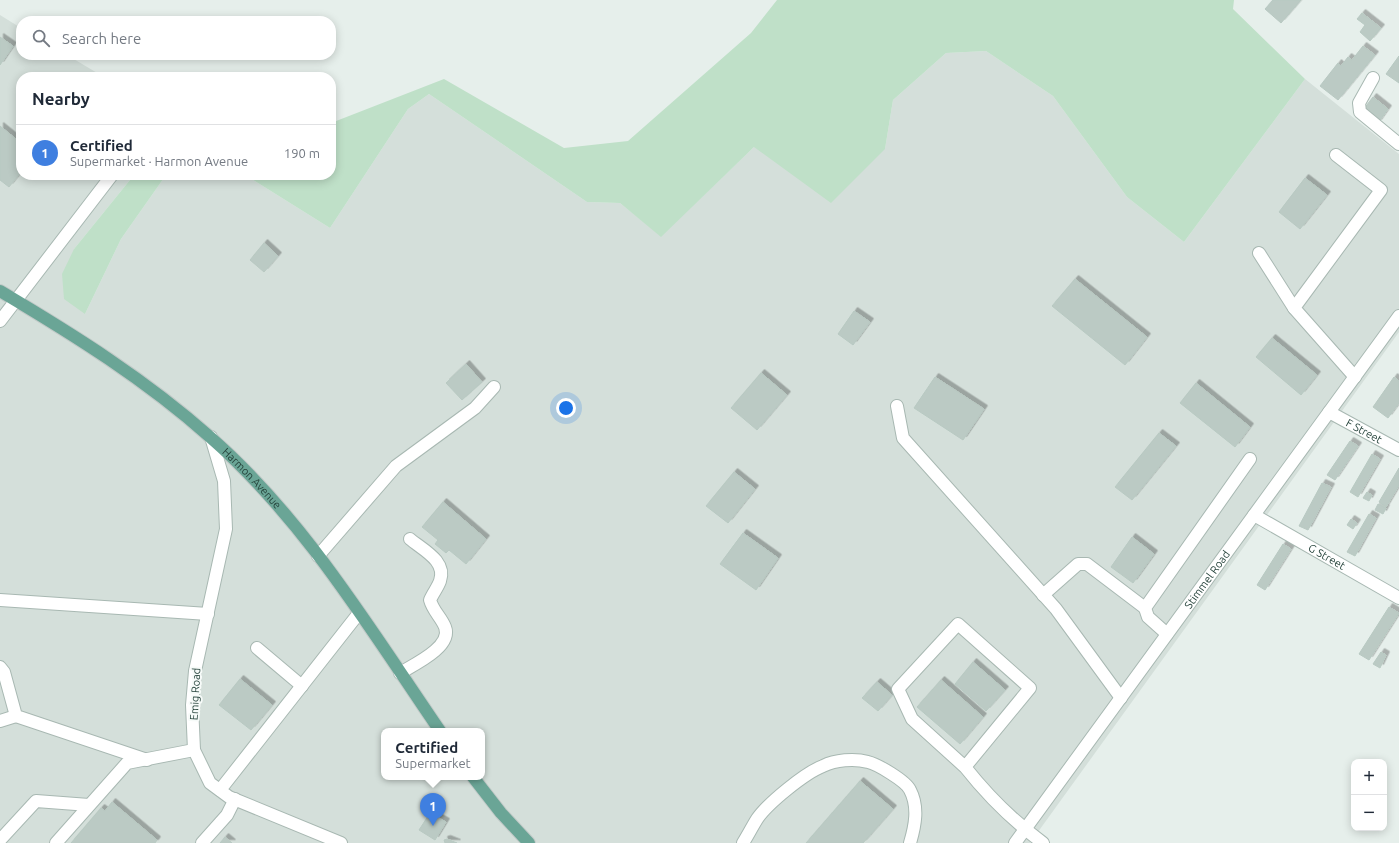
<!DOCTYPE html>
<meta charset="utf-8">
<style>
:root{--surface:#fff;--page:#f2f2f3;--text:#1f2937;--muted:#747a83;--line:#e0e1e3;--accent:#2563eb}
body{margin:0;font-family:Ubuntu,sans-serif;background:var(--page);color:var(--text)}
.controls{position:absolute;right:12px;bottom:12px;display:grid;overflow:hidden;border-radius:8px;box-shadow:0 2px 10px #0003}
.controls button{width:36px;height:36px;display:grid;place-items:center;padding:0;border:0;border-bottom:1px solid var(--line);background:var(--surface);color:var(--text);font:20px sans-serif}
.you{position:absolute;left:566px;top:408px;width:14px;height:14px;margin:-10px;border:3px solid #fff;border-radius:50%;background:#1a73e8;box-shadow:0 0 0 6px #1a73e833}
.badge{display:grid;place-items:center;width:26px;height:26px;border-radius:50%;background:var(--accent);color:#fff;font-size:13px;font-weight:700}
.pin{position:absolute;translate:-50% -33px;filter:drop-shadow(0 1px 2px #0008)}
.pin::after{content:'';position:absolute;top:21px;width:14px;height:12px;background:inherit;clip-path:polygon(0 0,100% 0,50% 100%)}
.popup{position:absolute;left:381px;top:728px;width:104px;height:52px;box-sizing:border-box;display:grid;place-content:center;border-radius:8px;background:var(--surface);filter:drop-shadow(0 1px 3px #0005);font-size:13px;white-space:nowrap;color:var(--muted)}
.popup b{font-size:15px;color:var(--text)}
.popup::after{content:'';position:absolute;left:50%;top:100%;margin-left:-8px;border:8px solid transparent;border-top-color:var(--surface)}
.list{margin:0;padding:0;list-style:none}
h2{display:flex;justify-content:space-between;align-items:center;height:52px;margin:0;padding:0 16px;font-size:17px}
h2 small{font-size:13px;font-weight:400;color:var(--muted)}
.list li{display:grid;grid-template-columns:26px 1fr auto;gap:12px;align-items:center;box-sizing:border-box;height:56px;padding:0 16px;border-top:1px solid var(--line)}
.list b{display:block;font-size:15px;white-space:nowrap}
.list p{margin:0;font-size:13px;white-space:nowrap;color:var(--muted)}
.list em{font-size:13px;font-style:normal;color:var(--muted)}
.icon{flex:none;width:22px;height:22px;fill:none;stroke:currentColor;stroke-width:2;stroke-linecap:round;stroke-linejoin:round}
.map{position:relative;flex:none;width:1399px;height:843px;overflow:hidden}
.search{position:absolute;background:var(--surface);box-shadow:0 2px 10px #0003;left:16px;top:16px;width:320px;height:44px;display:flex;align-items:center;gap:10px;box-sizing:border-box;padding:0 14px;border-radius:16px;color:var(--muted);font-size:15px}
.panel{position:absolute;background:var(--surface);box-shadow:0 2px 10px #0003;left:16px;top:72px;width:320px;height:108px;border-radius:16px}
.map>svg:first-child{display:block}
.built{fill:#d4dfda;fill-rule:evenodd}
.green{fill:#bfe0c8}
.building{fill:#bbcac4;stroke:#b8c9c2;filter:url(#shadow)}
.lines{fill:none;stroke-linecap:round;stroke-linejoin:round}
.minor-casing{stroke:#a8b8b2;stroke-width:14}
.major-casing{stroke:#c2cac8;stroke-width:14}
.minor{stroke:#fff;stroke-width:12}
.major{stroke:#6aa596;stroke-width:12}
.labels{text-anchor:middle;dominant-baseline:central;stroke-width:4;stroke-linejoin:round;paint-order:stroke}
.street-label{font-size:11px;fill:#24423a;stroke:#f7fbf9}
</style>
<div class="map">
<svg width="1399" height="843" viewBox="0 0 1399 843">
<defs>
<filter id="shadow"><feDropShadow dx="3.5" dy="-3.5" stdDeviation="0" flood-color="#0004"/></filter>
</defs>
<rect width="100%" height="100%" fill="#e6efeb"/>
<path class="built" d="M 0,15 L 21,28 L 21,55 L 67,55 L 104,77 L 21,77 L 21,175 L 134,175 L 74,249 L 85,314 L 121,239 L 166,175 L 245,175 L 330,228 L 408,109 L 429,94 L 587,202 L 620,203 L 661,236 L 754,147 L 885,149 L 893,100 L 946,53 L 986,51 L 1053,96 L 1127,197 L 1184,242 L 1305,79 L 1399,154 L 1399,332 L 1030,843 L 0,843 ZM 384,731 L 482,731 L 482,777 L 384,777 Z"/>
<path class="green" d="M 777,0 L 1234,0 L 1233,9 L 1305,79 L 1184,242 L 1127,197 L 1053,96 L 986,51 L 946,53 L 893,100 L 885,149 L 831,203 L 754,147 L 661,237 L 620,203 L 587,202 L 429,94 L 408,109 L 330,228 L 245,175 L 331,175 L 331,123 L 444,79 L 564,148 L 628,141 L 751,33 Z
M 134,175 L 166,175 L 121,239 L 85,314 L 64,299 L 62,274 L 74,249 Z"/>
<path class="building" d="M 1273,0 L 1301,0 L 1281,23 L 1265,9 Z
M 1362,13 L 1381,28 L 1370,41 L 1360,32 L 1365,25 L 1357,19 Z
M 0,37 L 13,46 L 0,65 Z
M 1363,46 L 1375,55 L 1338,100 L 1320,86 L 1338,63 L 1341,66 L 1348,57 L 1352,60 Z
M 1399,56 L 1399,83 L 1386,74 Z
M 1373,97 L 1388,109 L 1378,123 L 1363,110 Z
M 0,126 L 21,143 L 21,172 L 9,187 L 0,180 Z
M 1305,178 L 1327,195 L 1300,229 L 1279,212 Z
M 264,243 L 278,256 L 264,272 L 250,260 Z
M 1075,279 L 1147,337 L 1125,365 L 1052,306 Z
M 854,311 L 870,322 L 853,345 L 838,334 Z
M 1272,338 L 1317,375 L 1301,395 L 1256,357 Z
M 466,364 L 482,382 L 462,400 L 446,383 Z
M 761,373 L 787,395 L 757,430 L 731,408 Z
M 935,377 L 984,409 L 963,440 L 914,408 Z
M 1394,377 L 1399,381 L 1399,403 L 1388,418 L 1373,407 Z
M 1196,383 L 1250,427 L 1235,447 L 1180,403 Z
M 1159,433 L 1176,446 L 1132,500 L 1115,487 Z
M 1350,441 L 1358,446 L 1335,480 L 1327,475 Z
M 1372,454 L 1380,459 L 1358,497 L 1350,492 Z
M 1399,468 L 1399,485 L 1386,507 L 1379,502 Z
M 734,472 L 755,489 L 728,523 L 706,506 Z
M 1322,483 L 1331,487 L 1308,530 L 1299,526 Z
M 1367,492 L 1372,495 L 1369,501 L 1363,498 Z
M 443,502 L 486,539 L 466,564 L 449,550 L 446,553 L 435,544 L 438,540 L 422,527 Z
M 1378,504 L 1386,508 L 1383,514 L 1375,510 Z
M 1369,514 L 1376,518 L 1355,556 L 1347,552 Z
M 1351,519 L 1357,523 L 1353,529 L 1347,525 Z
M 743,533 L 778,558 L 756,590 L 720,564 Z
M 1132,537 L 1154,554 L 1133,583 L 1111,567 Z
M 1283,544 L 1291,549 L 1265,590 L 1257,585 Z
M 1389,607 L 1399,613 L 1369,660 L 1359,654 Z
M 1381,652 L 1386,655 L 1380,668 L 1373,664 Z
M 973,662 L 1005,690 L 986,711 L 955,684 Z
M 240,679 L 272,705 L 251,730 L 219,705 Z
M 941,680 L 983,717 L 960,744 L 917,707 Z
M 877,682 L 892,695 L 878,711 L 862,698 Z
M 860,781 L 893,809 L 863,843 L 806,843 Z
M 112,802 L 157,840 L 155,843 L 71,843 L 101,808 L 105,811 Z
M 430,813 L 446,822 L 435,840 L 419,830 Z
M 225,837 L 232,843 L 220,843 Z
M 447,839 L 457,843 L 445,843 L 444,840 Z"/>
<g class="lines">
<g class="minor-casing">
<g id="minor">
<path d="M 1373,78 L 1359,103 L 1360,112 L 1399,144"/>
<path d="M 1336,155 L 1381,190 L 1294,308 L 1355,377"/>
<path d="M 1259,253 L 1294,308"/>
<path d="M 0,321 L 112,175"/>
<path d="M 897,406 L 903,438 L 1056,609 L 1121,698"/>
<path id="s1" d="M 1329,412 L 1399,450"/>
<path d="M 211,437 L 224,481 L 226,529 L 195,671 L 192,705 L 194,750 L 210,783 L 229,797 L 341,843"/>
<path id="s2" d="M 1254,515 L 1399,598"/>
<path d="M 318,556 L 396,466 L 475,408 L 494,387"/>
<path d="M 1043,595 L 1078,564 L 1087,564 L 1145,608"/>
<path d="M 0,600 L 208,614"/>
<path d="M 1167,634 L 1148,617 L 1145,608 L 1250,459"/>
<path d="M 257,648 L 302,686"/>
<path d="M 0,667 L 4,672 L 16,716 L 147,760"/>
<path d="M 400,673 C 413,665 453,647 445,627 C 441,617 433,611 430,600 C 433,593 438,587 440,581 C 447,561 423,550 410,539"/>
<path d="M 0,721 L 16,716"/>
<path d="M 965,767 L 912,719 L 898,689 L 958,624 L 1030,688 L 965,767 C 988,796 1013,821 1043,843"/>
<path d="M 220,790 L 359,613"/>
<path d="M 0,840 L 36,801 L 89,805"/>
<path d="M 56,843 L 127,763 L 194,750"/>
<path d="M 202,843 L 227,815 L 235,799"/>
<path d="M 743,843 C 748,835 752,827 757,819 C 768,803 805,773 823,766 C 835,760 854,758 868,762 C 877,764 906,781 910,790 C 919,807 915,826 910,843"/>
<path id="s3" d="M 1015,843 L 1399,316"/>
</g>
</g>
<g class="major-casing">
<g id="major">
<path id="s4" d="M 0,291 C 74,335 146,380 210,437 C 304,519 370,629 440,731"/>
<path d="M 473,777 L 501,813 L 529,843"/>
</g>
</g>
<use href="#minor" class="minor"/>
<use href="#major" class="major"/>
</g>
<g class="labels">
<g class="street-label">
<text stroke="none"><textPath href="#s1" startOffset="40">F Street</textPath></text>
<text stroke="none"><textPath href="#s4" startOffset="315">Harmon Avenue</textPath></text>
<text stroke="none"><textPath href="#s2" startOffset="84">G Street</textPath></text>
<text stroke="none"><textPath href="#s3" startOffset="326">Stimmel Road</textPath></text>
<text transform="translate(195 694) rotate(-87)">Emig Road</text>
</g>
</g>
</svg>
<div class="controls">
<button>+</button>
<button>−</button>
</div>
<div class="you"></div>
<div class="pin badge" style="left:433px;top:826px;background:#3f7fe0">1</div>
<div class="popup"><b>Certified</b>Supermarket</div>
<div class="search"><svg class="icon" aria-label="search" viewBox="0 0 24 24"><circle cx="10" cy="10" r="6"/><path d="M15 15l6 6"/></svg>Search here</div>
<section class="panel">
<h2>Nearby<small></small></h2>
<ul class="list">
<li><span class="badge" style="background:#3f7fe0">1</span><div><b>Certified</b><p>Supermarket · Harmon Avenue</p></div><em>190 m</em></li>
</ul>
</section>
</div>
